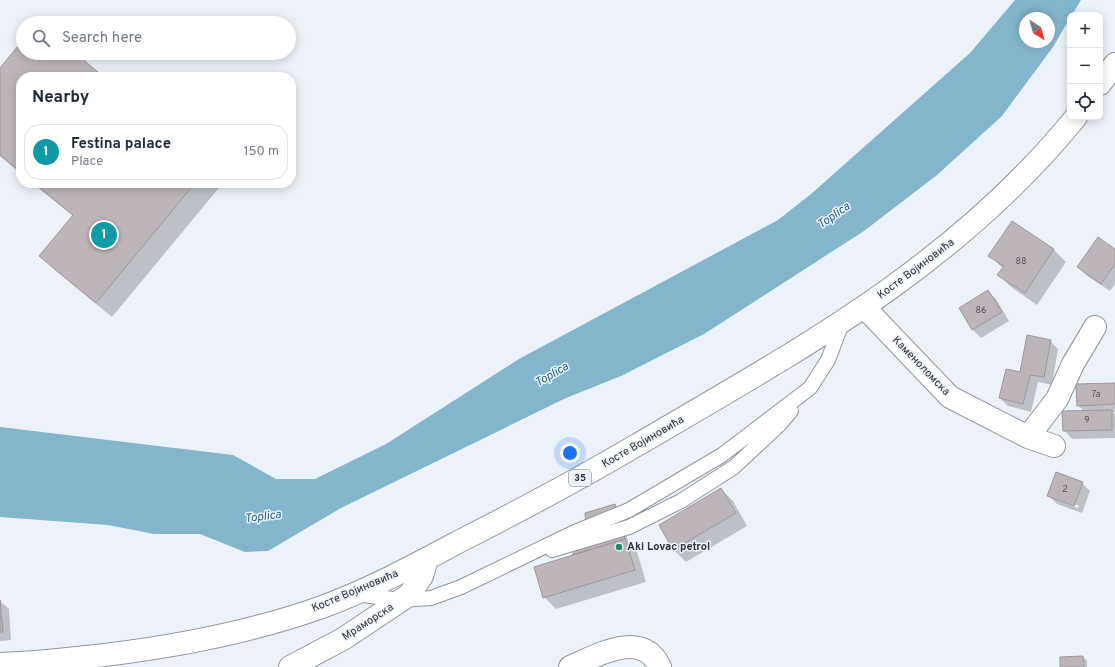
<!DOCTYPE html>
<meta charset="utf-8">
<style>
:root{--surface:#fff;--page:#f6f6f7;--text:#1f2937;--muted:#747a83;--line:#e0e1e3;--accent:#1a73e8}
body{margin:0;font-family:Overpass,sans-serif;background:var(--page);color:var(--text)}
.controls{position:absolute;right:12px;top:12px;display:grid;overflow:hidden;border-radius:8px;box-shadow:0 2px 10px #0003}
.controls button{width:36px;height:36px;display:grid;place-items:center;padding:0;border:0;border-bottom:1px solid var(--line);background:var(--surface);color:var(--text);font:20px sans-serif}
.compass{position:absolute;left:1019px;top:12px;width:36px;height:36px;border-radius:50%;background:var(--surface);box-shadow:0 2px 10px #0003;rotate:143deg}
.you{position:absolute;left:570px;top:453px;width:14px;height:14px;margin:-10px;border:3px solid #fff;border-radius:50%;background:#1a73e8;box-shadow:0 0 0 6px #1a73e833}
.badge{display:grid;place-items:center;width:26px;height:26px;border-radius:50%;background:var(--accent);color:#fff;font-size:13px;font-weight:700}
.pin{position:absolute;translate:-50% -50%;border:2px solid #fff;box-shadow:0 1px 4px #0006}
.list{margin:0;padding:0;list-style:none}
h2{display:flex;justify-content:space-between;align-items:center;height:52px;margin:0;padding:0 16px;font-size:17px}
h2 small{font-size:13px;font-weight:400;color:var(--muted)}
.list li{display:grid;grid-template-columns:26px 1fr auto;gap:12px;align-items:center;box-sizing:border-box;height:56px;margin:0 8px 8px;padding:0 8px;border:1px solid var(--line);border-radius:16px}
.list b{display:block;font-size:15px;white-space:nowrap}
.list p{margin:0;font-size:13px;white-space:nowrap;color:var(--muted)}
.list em{font-size:13px;font-style:normal;color:var(--muted)}
.icon{flex:none;width:22px;height:22px;fill:none;stroke:currentColor;stroke-width:2;stroke-linecap:round;stroke-linejoin:round}
.map{position:relative;flex:none;width:1115px;height:667px;overflow:hidden}
.search{position:absolute;background:var(--surface);box-shadow:0 2px 10px #0003;left:16px;top:16px;width:280px;height:44px;display:flex;align-items:center;gap:10px;box-sizing:border-box;padding:0 14px;border-radius:22px;color:var(--muted);font-size:15px}
.panel{position:absolute;background:var(--surface);box-shadow:0 2px 10px #0003;left:16px;top:72px;width:280px;height:116px;border-radius:16px}
.map>svg:first-child{display:block}
.water{fill:#83b5cc;fill-rule:evenodd}
.shadow{fill:#0003;fill-rule:evenodd}
.building{fill:#bdb5ba;stroke:#9f969b}
.lines{fill:none;stroke-linecap:round;stroke-linejoin:round}
.service-casing{stroke:#8f959c;stroke-width:16}
.minor-casing{stroke:#8f959c;stroke-width:24}
.primary-casing{stroke:#8f959c;stroke-width:24}
.service{stroke:#fff;stroke-width:14}
.minor{stroke:#fff;stroke-width:22}
.primary{stroke:#fff;stroke-width:22}
.poi-dot{fill:#1c8a69;stroke:#ecf2fa;stroke-width:1.5}
.labels{text-anchor:middle;dominant-baseline:central;stroke-width:3;stroke-linejoin:round;paint-order:stroke}
.number-label{font-size:9px;fill:#535356}
.shield{fill:#ecf2fa;stroke:#686c70;stroke-width:1}
.shield-label{font-size:10px;font-weight:bold;fill:#303235}
.street-label{font-size:11px;fill:#303235;stroke:#ecf2fa}
.poi-label{font-size:11px;font-weight:bold;fill:#303235;stroke:#ecf2fa;text-anchor:start}
.water-label{font-size:12px;font-style:italic;fill:#216078;stroke:#ecf2fa}
</style>
<div class="map">
<svg width="1115" height="667" viewBox="0 0 1115 667">
<rect width="100%" height="100%" fill="#ecf2fa"/>
<path class="water" d="M 1015,0 L 1081,0 L 1072,15 L 1070,15 L 1070,18 L 1053,47 L 1002,116 L 937,175 L 864,231 L 704,334 L 621,376 L 566,398 L 341,508 L 268,551 L 245,552 L 200,534 L 154,534 L 108,525 L 0,517 L 0,427 L 233,455 L 276,479 L 315,479 L 386,444 L 519,359 L 778,220 L 811,194 L 970,53 ZM 1025,18 L 1049,18 L 1049,42 L 1025,42 Z"/>
<path class="shadow" d="M 23,42 L 23,53 L 73,53 L 103,77 L 21,77 L 21,174 L 0,156 L 0,70 Z
M 32,183 L 223,183 L 112,317 L 56,271 L 40,256 L 73,216 Z
M 1054,250 L 1066,262 L 1037,305 L 1011,287 L 999,275 L 1003,269 L 990,255 Z
M 1115,250 L 1115,284 L 1110,291 L 1086,275 L 1078,267 Z
M 988,291 L 996,299 L 1009,321 L 981,338 L 973,330 L 960,308 Z
M 1050,341 L 1058,349 L 1052,385 L 1038,382 L 1031,412 L 1008,406 L 1000,398 Z
M 1115,384 L 1115,412 L 1113,413 L 1115,414 L 1115,438 L 1072,439 L 1064,430 L 1084,411 L 1078,405 Z
M 1082,483 L 1090,491 L 1082,513 L 1057,504 L 1048,495 ZM 1057,498 L 1079,506 L 1078,508 L 1057,500 Z
M 721,489 L 733,501 L 747,526 L 686,562 L 674,550 L 660,525 Z
M 615,505 L 619,509 L 629,544 L 637,552 L 646,582 L 556,609 L 544,597 L 573,556 L 587,532 Z
M 0,601 L 9,609 L 11,640 L 0,641 Z
M 1083,657 L 1087,661 L 1087,667 L 1061,667 Z"/>
<path class="building" d="M 23,40 L 23,53 L 75,53 L 104,77 L 21,77 L 21,172 L 0,155 L 0,68 Z
M 34,183 L 195,183 L 96,303 L 39,256 L 73,215 Z
M 1012,221 L 1054,249 L 1025,293 L 997,275 L 1004,266 L 988,256 Z
M 1098,237 L 1115,249 L 1115,264 L 1101,284 L 1077,267 Z
M 988,290 L 1002,312 L 972,330 L 959,308 Z
M 1027,335 L 1051,340 L 1044,377 L 1030,375 L 1023,404 L 999,398 L 1006,369 L 1020,372 Z
M 1115,383 L 1115,404 L 1077,406 L 1076,384 Z
M 1112,410 L 1112,430 L 1063,431 L 1062,411 Z
M 1056,472 L 1083,482 L 1074,506 L 1047,496 Z
M 721,488 L 736,513 L 673,550 L 659,525 Z
M 615,504 L 625,539 L 572,555 L 586,532 L 585,513 Z
M 625,539 L 635,570 L 543,598 L 534,567 Z
M 0,600 L 3,632 L 0,632 Z
M 1083,656 L 1084,667 L 1060,667 L 1060,657 Z"/>
<g class="lines">
<g class="service-casing">
<path id="service" d="M 552,550 L 629,527 L 681,501 L 734,467 L 779,425 L 791,411
M 356,594 L 400,600 L 431,598 L 461,587 L 575,532 L 629,510 L 722,455 L 810,388 L 828,360 L 842,323"/>
</g>
<g class="minor-casing">
<path id="minor" d="M 865,308 L 950,397 L 1028,437 L 1054,446
M 1028,437 L 1057,399 L 1073,364 L 1095,327
M 290,667 L 343,639 L 409,595 L 422,576 L 427,559
M 570,667 C 598,655 642,629 660,667"/>
</g>
<g class="primary-casing">
<path id="primary" d="M 1100,84 L 1115,64
M 0,664 C 35,663 70,659 105,655 C 179,646 252,632 322,607 C 371,589 417,564 462,540 C 521,510 579,479 637,445 C 799,350 955,266 1076,117"/>
</g>
<use href="#service" class="service"/>
<use href="#minor" class="minor"/>
<use href="#primary" class="primary"/>
</g>
<circle class="poi-dot" cx="619" cy="547" r="4"/>
<g class="labels">
<g class="number-label">
<text x="1021" y="261">88</text>
<text x="981" y="310">86</text>
<text x="1096" y="394">7a</text>
<text x="1087" y="420">9</text>
<text x="1065" y="489">2</text>
</g>
<rect class="shield" x="569" y="470" width="22" height="16" rx="3"/>
<g class="shield-label">
<text x="580" y="478">35</text>
</g>
<g class="street-label">
<text transform="translate(916 269) rotate(-37)">Косте Војиновића</text>
<text transform="translate(921 366) rotate(46)">Каменоломска</text>
<text transform="translate(643 442) rotate(-30)">Косте Војиновића</text>
<text transform="translate(355 591) rotate(-23)">Косте Војиновића</text>
<text transform="translate(368 622) rotate(-33)">Мраморска</text>
</g>
<g class="poi-label">
<text x="627" y="547">Aki Lovac petrol</text>
</g>
<g class="water-label">
<text transform="translate(834 216) rotate(-35)">Toplica</text>
<text transform="translate(552 375) rotate(-30)">Toplica</text>
<text transform="translate(263 517) rotate(-7)">Toplica</text>
</g>
</g>
</svg>
<div class="controls">
<button>+</button>
<button>−</button>
<button><svg class="icon" aria-label="locate" viewBox="0 0 24 24"><circle cx="12" cy="12" r="6"/><path d="M12 2v4M12 18v4M2 12h4M18 12h4"/></svg></button>
</div>
<svg class="compass" viewBox="-18 -18 36 36"><path d="M0-13l5 13h-10z" fill="#e53935"/><path d="M0 13l5-13h-10z" fill="#747a83"/></svg>
<div class="you"></div>
<div class="pin badge" style="left:104px;top:235px;background:#0f9aa8">1</div>
<div class="search"><svg class="icon" aria-label="search" viewBox="0 0 24 24"><circle cx="10" cy="10" r="6"/><path d="M15 15l6 6"/></svg>Search here</div>
<section class="panel">
<h2>Nearby<small></small></h2>
<ul class="list">
<li><span class="badge" style="background:#0f9aa8">1</span><div><b>Festina palace</b><p>Place</p></div><em>150 m</em></li>
</ul>
</section>
</div>
